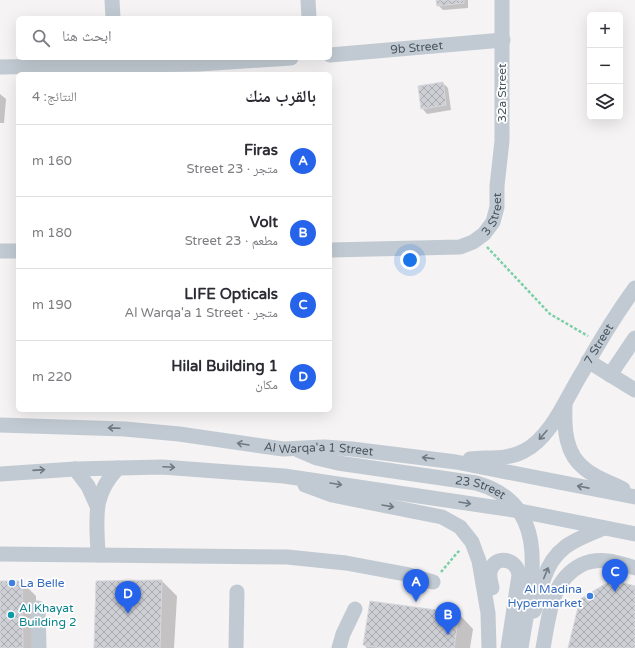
<!DOCTYPE html>
<html lang="ar">
<meta charset="utf-8">
<style>
:root{--surface:#fff;--page:#f2f2f3;--text:#2b2b33;--muted:#7c7c81;--line:#e1e1e2;--accent:#2563eb}
body{margin:0;font-family:"Varela Round","Noto Naskh Arabic",sans-serif;background:var(--page);color:var(--text);direction:rtl}
.controls{position:absolute;right:12px;top:12px;display:grid;overflow:hidden;border-radius:6px;box-shadow:0 4px 16px #0002}
.controls button{width:36px;height:36px;display:grid;place-items:center;padding:0;border:0;border-bottom:1px solid var(--line);background:var(--surface);color:var(--text);font:20px sans-serif}
.you{position:absolute;left:410px;top:260px;width:14px;height:14px;margin:-10px;border:3px solid #fff;border-radius:50%;background:#1a73e8;box-shadow:0 0 0 6px #1a73e833}
.badge{display:grid;place-items:center;width:26px;height:26px;border-radius:50%;background:var(--accent);color:#fff;font-size:13px;font-weight:700}
.pin{position:absolute;translate:-50% -33px;filter:drop-shadow(0 1px 2px #0008)}
.pin::after{content:'';position:absolute;top:21px;width:14px;height:12px;background:inherit;clip-path:polygon(0 0,100% 0,50% 100%)}
.list{margin:0;padding:0;list-style:none}
h2{display:flex;justify-content:space-between;align-items:center;height:52px;margin:0;padding:0 16px;font-size:17px}
h2 small{font-size:13px;font-weight:400;color:var(--muted)}
.list li{display:grid;grid-template-columns:26px 1fr auto;gap:12px;align-items:center;box-sizing:border-box;height:72px;padding:0 16px;border-top:1px solid var(--line)}
.list b{display:block;font-size:15px;white-space:nowrap}
.list p{margin:0;font-size:13px;white-space:nowrap;color:var(--muted)}
.list em{font-size:13px;font-style:normal;color:var(--muted)}
.icon{flex:none;width:22px;height:22px;fill:none;stroke:currentColor;stroke-width:2;stroke-linecap:round;stroke-linejoin:round}
.map{position:relative;flex:none;width:635px;height:648px;overflow:hidden;direction:ltr}
.search{position:absolute;background:var(--surface);box-shadow:0 4px 16px #0002;left:16px;top:16px;width:316px;height:44px;display:flex;align-items:center;gap:10px;box-sizing:border-box;padding:0 14px;border-radius:6px;color:var(--muted);font-size:15px}
.panel{position:absolute;background:var(--surface);box-shadow:0 4px 16px #0002;left:16px;top:72px;width:316px;height:340px;border-radius:6px;direction:rtl}
.map>svg:first-child{display:block}
.shadow{fill:#0003}
.building{fill:url(#building-cross-hatch);stroke:#d7d9de}
.lines{fill:none;stroke-linecap:round;stroke-linejoin:round}
.path{stroke:#7ad0a6;stroke-width:2.5;stroke-dasharray:3 2;stroke-linecap:butt}
.minor{stroke:#c1cad2;stroke-width:15}
.oneway{stroke:#6e7983}
.shop-dot{fill:#3f7fe0;stroke:#fff;stroke-width:1.5}
.culture-dot{fill:#0f9aa8;stroke:#fff;stroke-width:1.5}
.labels{text-anchor:middle;dominant-baseline:central;stroke-width:3.5;stroke-linejoin:round;paint-order:stroke}
.street-label{font-size:12px;fill:#4a5661;stroke:#fff}
.shop-label{font-size:12px;fill:#366cbe;stroke:#fff;text-anchor:start}
.culture-label{font-size:12px;fill:#0d838f;stroke:#fff;text-anchor:start}
</style>
<div class="map">
<svg width="635" height="648" viewBox="0 0 635 648">
<defs>
<pattern id="building-cross-hatch" width="8" height="8" patternUnits="userSpaceOnUse"><rect width="8" height="8" fill="#cdcfd5"/><path d="M0 0l8 8M0 8l8-8" fill="none" stroke="#a8abb0"/></pattern>
</defs>
<rect width="100%" height="100%" fill="#f5f3f3"/>
<path class="shadow" d="M 437,0 L 468,0 L 468,8 L 443,10 L 438,5 Z
M 443,83 L 448,88 L 451,110 L 427,114 L 422,108 Z
M 0,94 L 6,99 L 4,123 L 0,123 Z
M 162,581 L 177,596 L 174,648 L 95,648 Z
M 0,582 L 22,582 L 36,596 L 37,648 L 0,648 Z
M 459,614 L 473,629 L 470,648 L 367,648 L 364,645 Z"/>
<path class="building" d="M 436,0 L 464,0 L 464,3 L 437,6 Z
M 443,82 L 446,105 L 421,109 L 418,86 Z
M 162,580 L 160,648 L 94,648 L 96,581 Z
M 612,580 L 635,586 L 635,648 L 568,648 L 580,599 Z
M 0,581 L 22,581 L 23,648 L 0,648 Z
M 370,601 L 459,613 L 454,648 L 382,648 L 363,645 Z"/>
<g class="lines">
<path class="path" d="M 487,247 L 550,314 L 588,336
M 441,572 L 457,553 L 460,550"/>
<g class="minor">
<path d="M 112,0 L 113,18"/>
<path d="M 308,0 L 309,18"/>
<path id="s1" d="M 330,55 L 503,40"/>
<path d="M 0,67 L 199,64 L 291,58"/>
<path id="s2" d="M 330,250 L 460,247 L 473,242 L 484,234 L 493,222 L 497,207 L 497,186 L 502,141 L 502,0"/>
<path d="M 0,251 L 18,251"/>
<path d="M 588,361 L 635,390"/>
<path d="M 610,375 L 635,338"/>
<path d="M 565,404 C 564,428 565,454 585,469 C 596,478 611,483 623,489"/>
<path id="s3" d="M 0,425 L 125,429 L 179,434 L 283,449 L 324,447 L 352,449 L 456,462 L 635,497"/>
<path id="s4" d="M 298,450 L 317,458 L 338,463 L 476,483 C 556,505 530,588 521,648"/>
<path id="s5" d="M 470,459 C 489,457 507,460 524,451 C 552,437 567,396 583,371 C 599,342 616,314 635,288"/>
<path d="M 75,469 L 88,486 L 97,506"/>
<path d="M 0,474 L 75,469 L 162,467 L 284,476 L 520,511 L 635,534"/>
<path d="M 305,485 L 332,495 L 442,517 L 460,527 L 472,542 L 479,561 L 488,613 L 489,648"/>
<path d="M 0,554 L 287,557 L 346,563 L 405,574 L 433,582"/>
<path d="M 98,555 C 97,519 91,496 118,468"/>
<path d="M 492,588 C 491,583 489,577 490,572 C 494,554 517,558 519,575 L 508,648"/>
<path d="M 38,608 L 39,648"/>
<path d="M 534,611 C 539,600 540,589 544,578 C 555,546 575,540 604,528"/>
<path d="M 236,648 L 237,592"/>
<path d="M 339,648 L 343,634 L 355,609"/>
<path d="M 543,648 C 549,618 550,581 581,565 C 589,561 599,560 608,561 C 617,562 626,565 635,568"/>
</g>
</g>
<defs><path id="oneway-shaft" d="M-6 0H5M1.5-3L5.5 0L1.5 3" fill="none" stroke-width="1.6" stroke-linecap="round" stroke-linejoin="round"/></defs>
<g class="oneway">
<use href="#oneway-shaft" transform="translate(114 428) rotate(-178)"/>
<use href="#oneway-shaft" transform="translate(543 435) rotate(131)"/>
<use href="#oneway-shaft" transform="translate(243 444) rotate(-171)"/>
<use href="#oneway-shaft" transform="translate(428 458) rotate(-173)"/>
<use href="#oneway-shaft" transform="translate(169 467) rotate(3)"/>
<use href="#oneway-shaft" transform="translate(39 470) rotate(-4)"/>
<use href="#oneway-shaft" transform="translate(336 484) rotate(9)"/>
<use href="#oneway-shaft" transform="translate(583 487) rotate(-169)"/>
<use href="#oneway-shaft" transform="translate(465 503) rotate(9)"/>
<use href="#oneway-shaft" transform="translate(388 506) rotate(10)"/>
<use href="#oneway-shaft" transform="translate(546 573) rotate(-68)"/>
</g>
<g class="shop-dot">
<circle cx="12" cy="583" r="4"/>
<circle cx="590" cy="596" r="4"/>
</g>
<circle class="culture-dot" cx="11" cy="615" r="4"/>
<g class="labels">
<g class="street-label">
<text stroke="none"><textPath href="#s1" startOffset="87">9b Street</textPath></text>
<text transform="translate(502 93) rotate(-90)">32a Street</text>
<text stroke="none"><textPath href="#s2" startOffset="180">3 Street</textPath></text>
<text stroke="none"><textPath href="#s5" startOffset="187">7 Street</textPath></text>
<text stroke="none"><textPath href="#s3" startOffset="320">Al Warqa'a 1 Street</textPath></text>
<text stroke="none"><textPath href="#s4" startOffset="187">23 Street</textPath></text>
</g>
<g class="shop-label">
<text x="20" y="583">La Belle</text>
<text x="582" y="589" text-anchor="end">Al Madina<tspan x="582" dy="14">Hypermarket</tspan></text>
</g>
<g class="culture-label">
<text x="19" y="608">Al Khayat<tspan x="19" dy="14">Building 2</tspan></text>
</g>
</g>
</svg>
<div class="controls">
<button>+</button>
<button>−</button>
<button><svg class="icon" aria-label="layers" viewBox="0 0 24 24"><path d="M12 4l9 5-9 5-9-5zM3 14l9 5 9-5"/></svg></button>
</div>
<div class="you"></div>
<div class="pin badge" style="left:416px;top:602px">A</div>
<div class="pin badge" style="left:448px;top:635px">B</div>
<div class="pin badge" style="left:615px;top:592px">C</div>
<div class="pin badge" style="left:128px;top:614px">D</div>
<div class="search"><svg class="icon" aria-label="search" viewBox="0 0 24 24"><circle cx="10" cy="10" r="6"/><path d="M15 15l6 6"/></svg>ابحث هنا</div>
<section class="panel">
<h2>بالقرب منك<small>النتائج: 4</small></h2>
<ul class="list">
<li><span class="badge">A</span><div><b>Firas</b><p>متجر · 23 Street</p></div><em>160 m</em></li>
<li><span class="badge">B</span><div><b>Volt</b><p>مطعم · 23 Street</p></div><em>180 m</em></li>
<li><span class="badge">C</span><div><b>LIFE Opticals</b><p>متجر · Al Warqa'a 1 Street</p></div><em>190 m</em></li>
<li><span class="badge">D</span><div><b>Hilal Building 1</b><p>مكان</p></div><em>220 m</em></li>
</ul>
</section>
</div>
